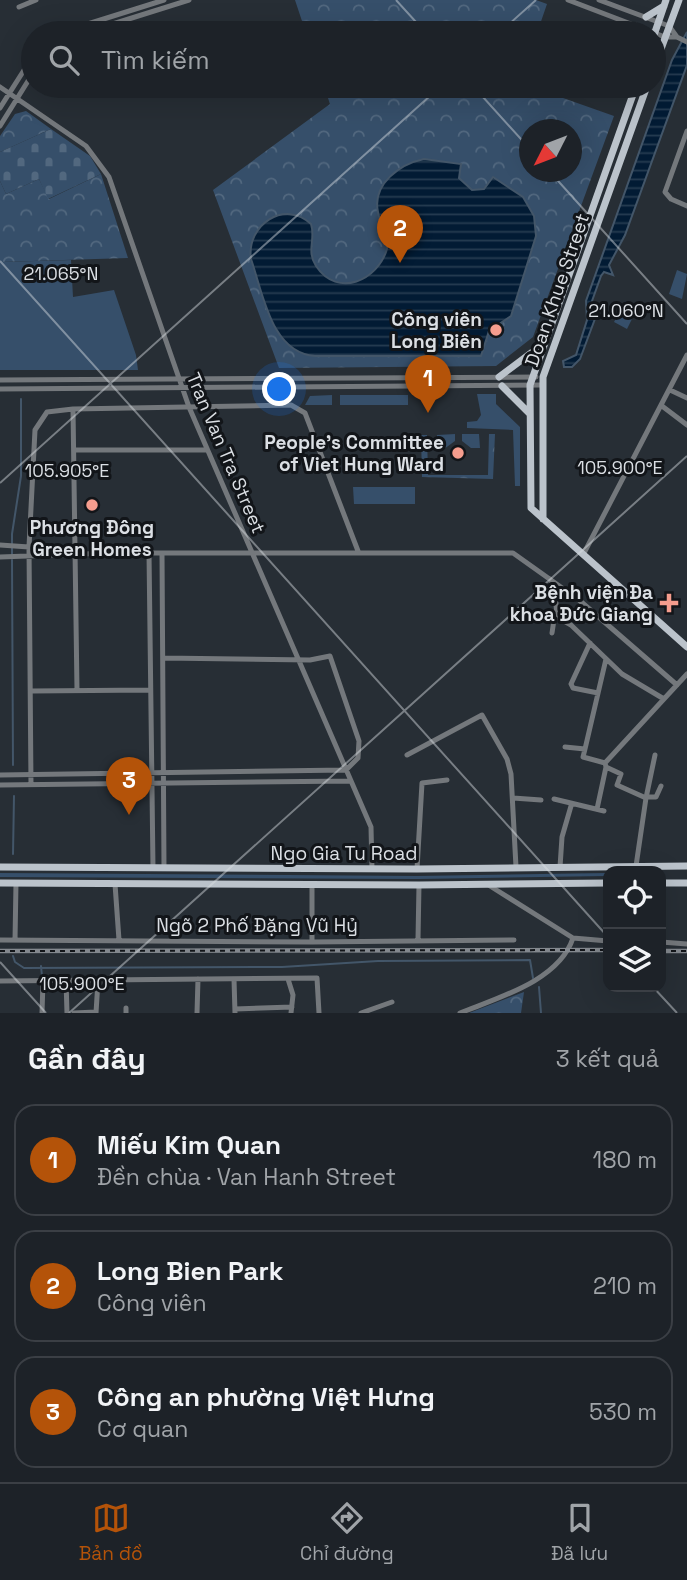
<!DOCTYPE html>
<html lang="vi">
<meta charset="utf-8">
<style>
:root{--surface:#1d2228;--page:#252a30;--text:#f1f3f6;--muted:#a0a4a8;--line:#3b3f45;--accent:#b45309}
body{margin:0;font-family:"Space Grotesk",sans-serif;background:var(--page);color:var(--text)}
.controls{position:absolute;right:21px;bottom:21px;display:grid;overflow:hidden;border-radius:14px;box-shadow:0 7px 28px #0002}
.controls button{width:63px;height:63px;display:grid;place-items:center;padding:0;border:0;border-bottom:2px solid var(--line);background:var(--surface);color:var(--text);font:35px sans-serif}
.compass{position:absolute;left:519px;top:119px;width:63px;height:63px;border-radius:50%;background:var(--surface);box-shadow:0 7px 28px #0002;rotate:228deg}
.you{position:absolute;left:280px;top:390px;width:24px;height:24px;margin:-18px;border:5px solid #fff;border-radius:50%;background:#1a73e8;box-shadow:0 0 0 10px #1a73e833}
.badge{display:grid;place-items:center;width:46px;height:46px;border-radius:50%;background:var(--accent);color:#fff;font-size:23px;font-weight:700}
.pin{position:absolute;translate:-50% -58px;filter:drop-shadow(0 2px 4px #0008)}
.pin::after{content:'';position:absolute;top:37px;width:24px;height:21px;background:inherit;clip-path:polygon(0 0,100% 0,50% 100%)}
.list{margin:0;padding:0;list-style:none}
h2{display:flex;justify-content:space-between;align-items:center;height:91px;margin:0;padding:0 28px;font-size:30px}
h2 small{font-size:23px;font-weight:400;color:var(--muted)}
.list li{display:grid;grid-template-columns:46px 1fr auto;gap:21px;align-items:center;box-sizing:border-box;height:112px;margin:0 14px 14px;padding:0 14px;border:2px solid var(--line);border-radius:21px}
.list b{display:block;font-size:26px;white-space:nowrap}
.list p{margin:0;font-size:23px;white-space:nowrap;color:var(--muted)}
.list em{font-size:23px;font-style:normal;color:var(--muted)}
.icon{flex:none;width:38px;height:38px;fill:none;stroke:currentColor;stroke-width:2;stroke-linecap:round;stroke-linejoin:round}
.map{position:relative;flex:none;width:687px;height:1013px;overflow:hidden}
.search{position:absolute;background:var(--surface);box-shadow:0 7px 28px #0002;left:21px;right:21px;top:21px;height:77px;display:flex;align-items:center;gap:18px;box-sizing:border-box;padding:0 24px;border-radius:38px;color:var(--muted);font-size:26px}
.sheet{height:469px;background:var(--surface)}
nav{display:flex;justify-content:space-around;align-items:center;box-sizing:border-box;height:98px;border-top:2px solid var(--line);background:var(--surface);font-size:19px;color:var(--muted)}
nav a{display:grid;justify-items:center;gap:4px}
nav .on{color:var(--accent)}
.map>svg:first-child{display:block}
.grass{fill:#364f6a}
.forest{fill:url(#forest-crowns);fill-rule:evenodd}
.cemetery{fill:url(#cemetery-stones)}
.water{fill:url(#water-rules);stroke:#435669;stroke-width:2}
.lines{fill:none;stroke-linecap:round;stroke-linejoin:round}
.stream{stroke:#435669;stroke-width:2}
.minor{stroke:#74787c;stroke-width:5}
.major{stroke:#bbc3cb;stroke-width:7}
.rail-casing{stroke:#83888e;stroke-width:4.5}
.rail{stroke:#121519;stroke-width:2;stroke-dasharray:5;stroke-linecap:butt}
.ticks{fill:none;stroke:#dbdfe4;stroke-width:2;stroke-opacity:0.45}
.poi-dot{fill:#f59d8e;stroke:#121519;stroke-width:2.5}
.labels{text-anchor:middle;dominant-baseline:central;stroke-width:6;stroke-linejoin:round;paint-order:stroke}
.street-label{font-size:19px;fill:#dbdfe4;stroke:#121519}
.poi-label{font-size:19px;font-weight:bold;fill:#dbdfe4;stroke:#121519;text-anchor:end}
.ticks-label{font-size:18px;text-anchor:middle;fill:#dbdfe4;stroke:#121519;stroke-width:6;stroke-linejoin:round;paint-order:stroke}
</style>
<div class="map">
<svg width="687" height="1013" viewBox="0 0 687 1013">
<defs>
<pattern id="forest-crowns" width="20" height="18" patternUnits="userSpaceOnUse" patternTransform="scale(1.75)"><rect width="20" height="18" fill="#364f6a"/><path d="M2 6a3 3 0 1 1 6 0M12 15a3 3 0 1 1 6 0" fill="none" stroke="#52687f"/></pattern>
<pattern id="cemetery-stones" width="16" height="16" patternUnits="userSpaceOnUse" patternTransform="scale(1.75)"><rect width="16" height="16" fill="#364f6a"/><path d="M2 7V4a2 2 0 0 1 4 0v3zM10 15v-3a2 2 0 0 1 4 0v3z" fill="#52687f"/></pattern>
<pattern id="water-rules" width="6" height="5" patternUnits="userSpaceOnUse" patternTransform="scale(1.75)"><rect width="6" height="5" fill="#021b34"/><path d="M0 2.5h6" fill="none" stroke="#263c51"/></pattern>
</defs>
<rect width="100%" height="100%" fill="#272e35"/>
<path class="grass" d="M 71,260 L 73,297 L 114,290 L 136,355 L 138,370 L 0,370 L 0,262 Z
M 677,270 L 687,274 L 682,299 L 669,294 Z
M 625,301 L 638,307 L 627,329 L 614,322 Z
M 477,394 L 496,394 L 496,404 L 520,427 L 520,486 L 515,486 L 513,430 L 467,428 L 467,422 L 477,421 L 481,415 Z
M 332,395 L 332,405 L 305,405 L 310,396 Z
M 340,395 L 408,395 L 408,405 L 340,405 Z
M 455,434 L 455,441 L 444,449 L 436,449 L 437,435 Z
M 462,434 L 479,434 L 480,448 L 471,448 L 462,441 Z
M 353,487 L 415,487 L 415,504 L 354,504 Z
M 0,873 L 417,876 L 608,873 L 608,876 L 418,879 L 0,877 Z"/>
<path class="forest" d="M 295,0 L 536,0 L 547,4 L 537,33 L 306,33 Z
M 324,86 L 529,86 L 614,116 L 533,337 L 496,366 L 279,368 L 213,190 L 330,104 ZM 530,130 L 572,130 L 572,172 L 530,172 Z
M 26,111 L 51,129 L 0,152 L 0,136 L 15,114 Z
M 101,174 L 128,258 L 0,262 L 0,181 L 6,194 L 39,179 L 49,199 Z
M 489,434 L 495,434 L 493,479 L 422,477 L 421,435 L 427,435 L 428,475 L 488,475 Z
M 524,992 L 521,1013 L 469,1013 Z"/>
<path class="cemetery" d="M 51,129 L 90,156 L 101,174 L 48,199 L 39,179 L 6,194 L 0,181 L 0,152 Z"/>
<path class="water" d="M 687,32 L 687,65 L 625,235 L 609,265 L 613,275 L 604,272 L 601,276 L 592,301 L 599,308 L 580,359 L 572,367 L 564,367 L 563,361 L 576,355 L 587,320 L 586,301 L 672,60 Z
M 424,159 L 461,164 L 459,178 L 472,190 L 484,189 L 493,177 L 523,197 L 534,216 L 536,236 L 511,316 L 489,331 L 481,356 L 315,356 C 271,353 263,293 251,259 C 246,225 285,199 311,224 C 316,239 306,251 316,266 C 338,299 378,280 387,249 C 388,235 380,225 378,212 C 372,184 400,164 424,159 Z"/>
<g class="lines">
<path class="stream" d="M 12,555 L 12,534 L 21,476 L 21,399
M 12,560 L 13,765
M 13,854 L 14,796
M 13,956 L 15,962 L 24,968 L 282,967 L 378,961 L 530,960 L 533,978
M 41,966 L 42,976
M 539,987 L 541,1013"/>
<path class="minor" d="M 568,0 L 665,37 L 677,37 L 687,42
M 599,0 L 669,26 L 677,37
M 19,7 L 36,0
M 59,33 L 164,0
M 84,33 L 189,0
M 0,87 L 86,146 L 109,177 L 189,407 L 371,827 L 372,869
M 0,108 L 33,56
M 0,126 L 33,73
M 687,131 L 665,192 L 671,199 L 687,206
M 0,380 L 536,377
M 0,389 L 542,385
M 670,390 L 687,398
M 662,406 L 687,425
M 74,450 L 207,450
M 0,545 L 29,547 L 39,554
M 149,553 L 153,868
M 162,553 L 164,868
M 583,555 L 687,355
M 0,557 L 110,553 L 513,553 L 579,600 L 677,685
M 550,579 L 555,591 L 557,617 L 571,625 L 622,674 L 664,699
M 552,633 L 555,613
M 590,643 L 571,684 L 573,688 L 598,693
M 77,690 L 73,409 L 291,405 L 305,413 L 358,551
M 32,691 L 150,690
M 565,747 L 585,749 L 583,757 L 605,763 L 606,767 L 621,774 L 617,785 L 646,798 L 636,866
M 585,749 L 606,659
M 407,755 L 482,715 L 507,759 L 511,774 L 516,867
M 605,763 L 687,674
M 0,775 L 346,770 L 358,758 L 359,741 L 330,656 L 310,660 L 163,658
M 0,785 L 351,781
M 31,785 L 29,547 L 35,430 L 47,412 L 73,409
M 646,797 L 656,797 L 661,786
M 513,798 L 541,800
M 646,798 L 655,755
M 554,799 L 604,811
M 597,809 L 606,767
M 560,867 L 562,837 L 571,806
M 417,869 L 422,783 L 447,780
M 115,884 L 119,940
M 573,938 L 608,941
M 418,939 L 419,885
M 0,940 L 312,942 L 514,940
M 15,940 L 16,883
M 312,942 L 312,885
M 661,942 L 687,944
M 234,979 L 235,1013
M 288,979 L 293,995 L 291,1013
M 66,980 L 67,1013
M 0,981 L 317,978 L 319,1013
M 235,1009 L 292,1007
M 42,1013 L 43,981
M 74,1013 L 96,1012
M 96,1013 L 98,981
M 126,1013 L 126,1008
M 197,1013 L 198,979
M 361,1013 L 392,1002
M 460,1013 C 497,998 559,981 573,938 L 490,886"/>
<path class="major" d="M 646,17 L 664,6
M 635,26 L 639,33
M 654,35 L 666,0
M 654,68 L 679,0
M 636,86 L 530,385 L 531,508 L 687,647
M 499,377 L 543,344
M 502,386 L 530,414
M 543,519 L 543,377 L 647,86
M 0,867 L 417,869 L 687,866
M 0,883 L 419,885 L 608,883
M 661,883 L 687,883"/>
<g class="rail-casing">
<path id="rail" d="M 0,951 L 608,950
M 661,951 L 687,951"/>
</g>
<use href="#rail" class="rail"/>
</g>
<path class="ticks" d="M 396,0 L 426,33M 499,33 L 536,0M 473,86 L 530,149M 550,172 L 687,324M 0,261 L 608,937M 0,483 L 441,86M 0,962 L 46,1013M 653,987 L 677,1013M 69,1013 L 687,456"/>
<g class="poi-dot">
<circle cx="496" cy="330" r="7"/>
<circle cx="458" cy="453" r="7"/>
<circle cx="92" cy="505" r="7"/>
<path d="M665.5 592.5h7v7h7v7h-7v7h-7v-7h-7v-7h7z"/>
</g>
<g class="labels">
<g class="street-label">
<text transform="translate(557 290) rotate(-71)">Doan Khue Street</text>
<text transform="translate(226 453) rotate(67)">Tran Van Tra Street</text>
<text x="344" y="853">Ngo Gia Tu Road</text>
<text x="257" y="925">Ngõ 2 Phố Đặng Vũ Hỷ</text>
</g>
<g class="poi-label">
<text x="482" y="319">Công viên<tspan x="482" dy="22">Long Biên</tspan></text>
<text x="444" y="442">People's Committee<tspan x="444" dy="22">of Viet Hung Ward</tspan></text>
<text x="92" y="527" text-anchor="middle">Phương Đông<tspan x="92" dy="22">Green Homes</tspan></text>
<text x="653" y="592">Bệnh viện Đa<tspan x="653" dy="22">khoa Đức Giang</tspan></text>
</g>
</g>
<g class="ticks-label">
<text x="61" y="280">21.065°N</text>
<text x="626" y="317">21.060°N</text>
<text x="620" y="474">105.900°E</text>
<text x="67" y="477">105.905°E</text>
<text x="82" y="990">105.900°E</text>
</g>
</svg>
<div class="controls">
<button><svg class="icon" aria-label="locate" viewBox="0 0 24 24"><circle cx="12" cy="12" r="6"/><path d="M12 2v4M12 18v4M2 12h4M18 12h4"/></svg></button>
<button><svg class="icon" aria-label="layers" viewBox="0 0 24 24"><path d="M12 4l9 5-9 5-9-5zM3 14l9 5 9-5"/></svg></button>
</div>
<svg class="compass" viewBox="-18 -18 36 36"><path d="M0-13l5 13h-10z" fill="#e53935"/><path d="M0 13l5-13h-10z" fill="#a0a4a8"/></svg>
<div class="you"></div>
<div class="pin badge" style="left:428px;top:413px">1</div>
<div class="pin badge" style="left:400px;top:263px">2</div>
<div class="pin badge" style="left:129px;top:815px">3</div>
<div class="search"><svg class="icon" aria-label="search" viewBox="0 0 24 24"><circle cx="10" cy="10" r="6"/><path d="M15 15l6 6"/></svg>Tìm kiếm</div>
</div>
<section class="sheet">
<h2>Gần đây<small>3 kết quả</small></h2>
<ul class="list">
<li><span class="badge">1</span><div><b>Miếu Kim Quan</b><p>Đền chùa · Van Hanh Street</p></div><em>180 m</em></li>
<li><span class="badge">2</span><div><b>Long Bien Park</b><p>Công viên</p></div><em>210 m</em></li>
<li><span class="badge">3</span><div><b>Công an phường Việt Hưng</b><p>Cơ quan</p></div><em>530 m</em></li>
</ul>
</section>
<nav>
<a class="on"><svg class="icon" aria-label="map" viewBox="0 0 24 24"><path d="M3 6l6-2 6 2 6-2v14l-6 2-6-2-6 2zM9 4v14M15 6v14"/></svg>Bản đồ</a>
<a><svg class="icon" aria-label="directions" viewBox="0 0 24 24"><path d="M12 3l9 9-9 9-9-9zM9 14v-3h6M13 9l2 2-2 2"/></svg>Chỉ đường</a>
<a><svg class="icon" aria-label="saved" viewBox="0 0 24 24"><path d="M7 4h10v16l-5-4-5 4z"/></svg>Đã lưu</a>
</nav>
